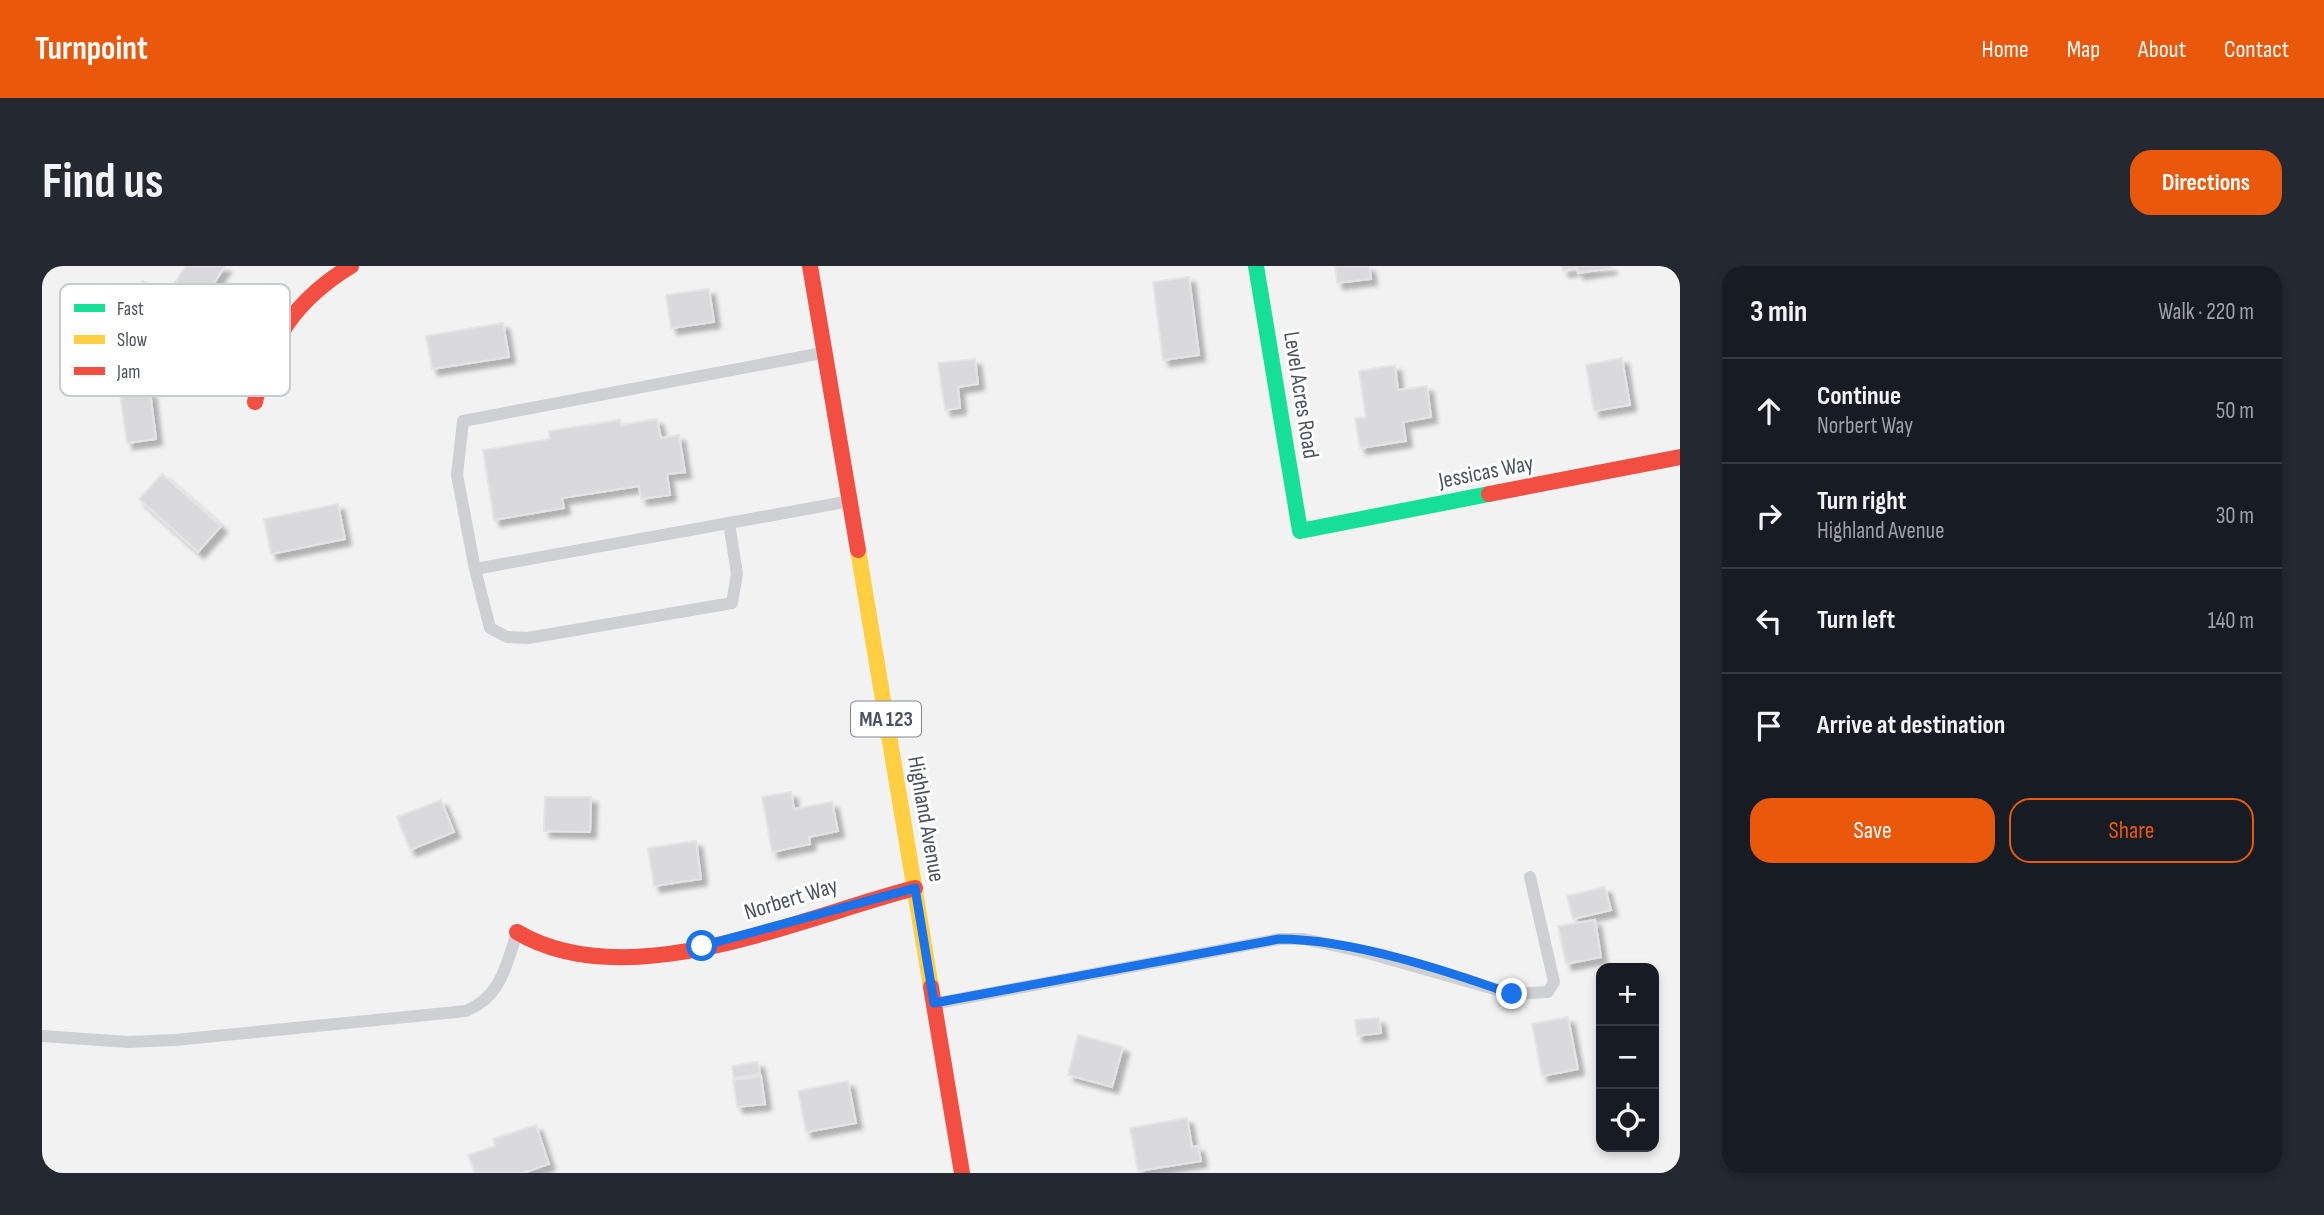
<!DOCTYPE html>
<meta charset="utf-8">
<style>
:root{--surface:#171b24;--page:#242831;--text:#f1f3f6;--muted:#9ea1a6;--line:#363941;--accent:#ea580c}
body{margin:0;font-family:"Sofia Sans Condensed",sans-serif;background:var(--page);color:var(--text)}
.controls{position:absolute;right:21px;bottom:21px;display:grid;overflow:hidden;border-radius:14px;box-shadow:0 4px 10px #0003}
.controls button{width:63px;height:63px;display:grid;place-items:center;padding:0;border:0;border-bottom:2px solid var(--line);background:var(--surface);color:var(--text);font:35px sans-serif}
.stop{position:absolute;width:21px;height:21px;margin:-16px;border:5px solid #1a73e8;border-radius:50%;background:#fff}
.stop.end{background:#1a73e8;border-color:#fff;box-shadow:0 2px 7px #0008}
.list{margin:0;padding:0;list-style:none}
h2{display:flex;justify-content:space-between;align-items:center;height:91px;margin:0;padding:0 28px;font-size:30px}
h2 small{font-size:23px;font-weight:400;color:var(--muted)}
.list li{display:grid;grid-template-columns:46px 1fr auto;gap:21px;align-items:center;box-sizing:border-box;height:105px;padding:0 28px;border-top:2px solid var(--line)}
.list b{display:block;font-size:26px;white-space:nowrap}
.list p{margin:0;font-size:23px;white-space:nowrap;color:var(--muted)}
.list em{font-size:23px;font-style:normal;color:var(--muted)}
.actions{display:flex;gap:14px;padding:21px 28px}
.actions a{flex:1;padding:16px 0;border:2px solid var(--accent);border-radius:21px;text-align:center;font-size:24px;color:var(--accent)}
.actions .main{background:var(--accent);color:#fff}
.icon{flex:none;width:38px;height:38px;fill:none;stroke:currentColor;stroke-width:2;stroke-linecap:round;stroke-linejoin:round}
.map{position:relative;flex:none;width:1638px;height:907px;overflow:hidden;border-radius:21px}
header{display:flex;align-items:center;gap:42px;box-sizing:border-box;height:98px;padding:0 35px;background:var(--accent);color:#fff}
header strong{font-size:33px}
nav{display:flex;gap:38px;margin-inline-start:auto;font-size:24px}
.intro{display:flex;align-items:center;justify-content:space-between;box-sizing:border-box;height:168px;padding:0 42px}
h1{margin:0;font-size:49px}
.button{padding:18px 32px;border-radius:21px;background:var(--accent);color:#fff;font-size:24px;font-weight:700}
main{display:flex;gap:42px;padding:0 42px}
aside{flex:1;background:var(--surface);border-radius:21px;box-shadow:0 4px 10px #0003}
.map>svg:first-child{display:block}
.building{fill:#dadadd;stroke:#e4e4e5;stroke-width:2;filter:url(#shadow)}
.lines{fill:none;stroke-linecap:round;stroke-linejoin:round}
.lane{stroke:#ced0d3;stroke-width:12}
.fast{stroke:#16e098;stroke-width:16}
.slow{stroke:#ffcf43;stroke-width:16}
.jam{stroke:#f24e42;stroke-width:16}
.route{stroke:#1a73e8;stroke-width:9}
.labels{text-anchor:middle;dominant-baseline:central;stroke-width:6;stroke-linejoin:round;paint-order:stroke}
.shield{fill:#fff;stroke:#80878f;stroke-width:2}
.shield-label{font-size:21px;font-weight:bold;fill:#49535f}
.street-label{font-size:23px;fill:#49535f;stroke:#fff}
.key{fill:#fff;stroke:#c8cbcf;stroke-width:2}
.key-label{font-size:19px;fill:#49535f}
</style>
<header>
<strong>Turnpoint</strong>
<nav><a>Home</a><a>Map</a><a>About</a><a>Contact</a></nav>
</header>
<div class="intro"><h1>Find us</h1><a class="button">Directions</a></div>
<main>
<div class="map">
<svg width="1638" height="907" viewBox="0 0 1638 907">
<defs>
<filter id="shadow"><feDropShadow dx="6" dy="6" stdDeviation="2" flood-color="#0004"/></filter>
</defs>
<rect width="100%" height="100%" fill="#f3f2f2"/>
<path class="building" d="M 144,0 L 183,0 L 141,66 L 90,34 L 101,15 L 124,30 Z
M 1293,0 L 1327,0 L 1329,13 L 1295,17 Z
M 1520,0 L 1568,0 L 1569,2 L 1536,7 L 1535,2 L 1521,5 Z
M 1147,11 L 1157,89 L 1121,94 L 1111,16 Z
M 667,23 L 672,56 L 629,62 L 624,29 Z
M 461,57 L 467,91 L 390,103 L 384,70 Z
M 1580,92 L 1588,139 L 1552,145 L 1544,99 Z
M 933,93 L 936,118 L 916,121 L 918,142 L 903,144 L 896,97 Z
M 1353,99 L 1356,124 L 1385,120 L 1389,151 L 1361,156 L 1364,175 L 1318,182 L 1313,152 L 1324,151 L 1317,105 Z
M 108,125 L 114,173 L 85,177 L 78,128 Z
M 615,153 L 619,172 L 637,169 L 643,206 L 625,208 L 628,229 L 599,233 L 597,220 L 520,232 L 522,242 L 452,254 L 441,184 L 508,173 L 507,165 L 578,154 L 579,159 Z
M 120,208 L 179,260 L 156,286 L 97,233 Z
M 296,238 L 303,273 L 229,288 L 222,253 Z
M 749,526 L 752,543 L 790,536 L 796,565 L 767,571 L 768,578 L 730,586 L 720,531 Z
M 503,531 L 549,531 L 548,566 L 502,565 Z
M 399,534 L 412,566 L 368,584 L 355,551 Z
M 654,575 L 659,613 L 612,620 L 606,582 Z
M 1563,621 L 1569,644 L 1531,653 L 1525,630 Z
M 1553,654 L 1559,691 L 1524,698 L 1516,660 Z
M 1526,751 L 1536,803 L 1500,810 L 1490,758 Z
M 1337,752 L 1339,767 L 1315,770 L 1313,754 Z
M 1036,769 L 1081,781 L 1070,821 L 1026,809 Z
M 716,796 L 718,808 L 692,812 L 690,800 Z
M 719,810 L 723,838 L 695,841 L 691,814 Z
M 806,815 L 814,857 L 764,866 L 756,825 Z
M 1145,852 L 1150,881 L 1156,880 L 1159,895 L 1096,905 L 1088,862 Z
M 494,859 L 507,898 L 481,907 L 433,907 L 426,889 L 453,880 L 451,873 Z"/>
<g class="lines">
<path class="lane" d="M 780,87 L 421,155 L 415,209 L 433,303 L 803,236
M 433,303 L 448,362 L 465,371 L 486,372 L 690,337 L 695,308 L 687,257
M 896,737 L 1237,673 L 1262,673 L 1322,686 L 1470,728 L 1506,726 L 1512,716 L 1488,611
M 0,770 L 86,776 L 133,774 L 424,745 C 458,731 463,703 474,670"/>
<path class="fast" d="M 1214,0 L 1258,265 L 1447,228"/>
<path class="slow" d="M 816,284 L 889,721"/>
<path class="jam" d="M 768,0 L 816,284
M 213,136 C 226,74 255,33 309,0
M 1447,228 L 1638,191
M 475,666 C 586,732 759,651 873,622
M 889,721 L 920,907"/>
</g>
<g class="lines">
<path class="route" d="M 660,680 L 873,622 L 892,737 L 1237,673 C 1308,673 1403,704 1470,728"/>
</g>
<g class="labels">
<rect class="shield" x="809" y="435.5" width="70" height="35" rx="5"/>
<g class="shield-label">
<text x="844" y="453">MA 123</text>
</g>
<g class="street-label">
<text transform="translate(1259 129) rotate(81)">Level Acres Road</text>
<text transform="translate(1444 206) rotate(-11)">Jessicas Way</text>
<text transform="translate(884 553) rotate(80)">Highland Avenue</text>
<text transform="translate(749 633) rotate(-17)">Norbert Way</text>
</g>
</g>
<rect x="18" y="18" width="230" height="112" rx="10" class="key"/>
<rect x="32" y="38" width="31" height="8" fill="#16e098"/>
<rect x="32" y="69" width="31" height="9" fill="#ffcf43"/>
<rect x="32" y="101" width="31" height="8" fill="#f24e42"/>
<g class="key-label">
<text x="75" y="49">Fast</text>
<text x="75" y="80">Slow</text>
<text x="75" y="112">Jam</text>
</g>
</svg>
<div class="controls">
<button>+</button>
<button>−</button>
<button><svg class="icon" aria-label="locate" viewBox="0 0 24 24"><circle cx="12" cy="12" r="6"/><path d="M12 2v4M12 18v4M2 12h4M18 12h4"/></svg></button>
</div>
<div class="stop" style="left:660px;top:680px"></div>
<div class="stop end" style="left:1470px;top:728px"></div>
</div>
<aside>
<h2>3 min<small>Walk · 220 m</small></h2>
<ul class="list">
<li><svg class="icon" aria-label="ahead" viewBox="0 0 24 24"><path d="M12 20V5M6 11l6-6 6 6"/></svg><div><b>Continue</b><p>Norbert Way</p></div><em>50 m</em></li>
<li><svg class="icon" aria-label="right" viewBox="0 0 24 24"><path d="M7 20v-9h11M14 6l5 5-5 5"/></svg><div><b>Turn right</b><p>Highland Avenue</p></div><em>30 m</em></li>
<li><svg class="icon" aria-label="left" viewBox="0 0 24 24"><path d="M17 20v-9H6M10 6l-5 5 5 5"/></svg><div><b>Turn left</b></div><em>140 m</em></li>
<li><svg class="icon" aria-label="arrive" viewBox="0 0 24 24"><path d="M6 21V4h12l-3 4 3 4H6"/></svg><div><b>Arrive at destination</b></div></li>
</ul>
<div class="actions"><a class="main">Save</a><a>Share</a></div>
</aside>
</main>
